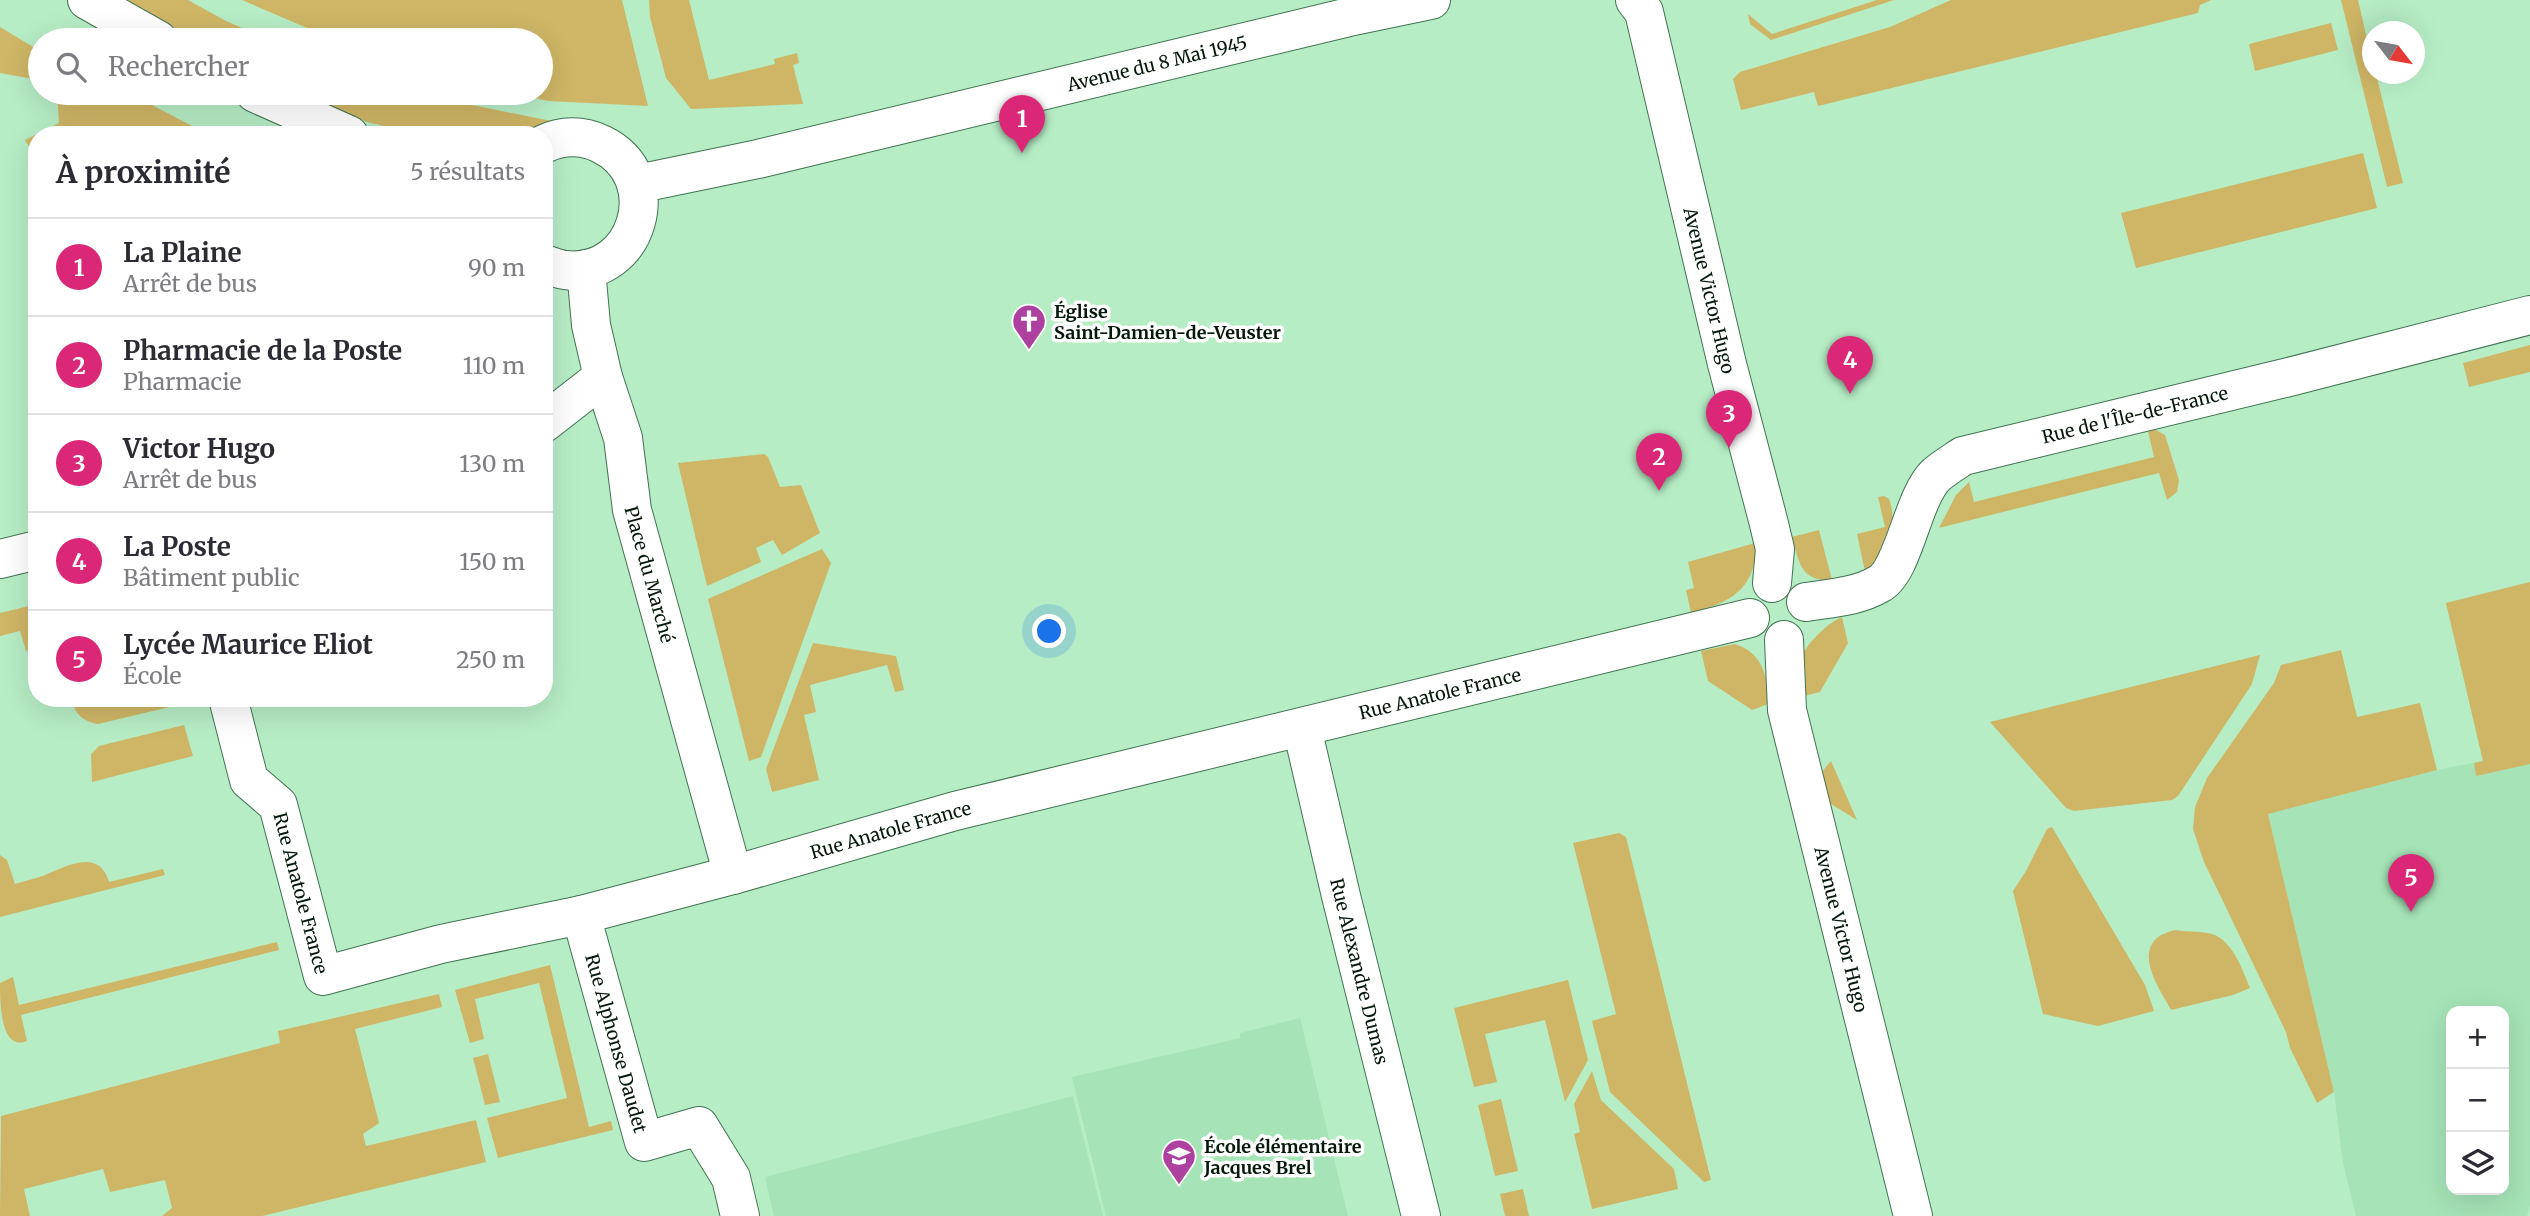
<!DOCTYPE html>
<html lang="fr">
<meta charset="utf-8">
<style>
:root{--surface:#fff;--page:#f7f7f7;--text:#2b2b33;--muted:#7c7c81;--line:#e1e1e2;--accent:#db2777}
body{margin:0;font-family:Merriweather,serif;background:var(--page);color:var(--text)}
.controls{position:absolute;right:21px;bottom:21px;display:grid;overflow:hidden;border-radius:14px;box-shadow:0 7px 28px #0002}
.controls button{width:63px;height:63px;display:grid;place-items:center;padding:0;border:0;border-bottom:2px solid var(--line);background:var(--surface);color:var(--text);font:35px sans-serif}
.compass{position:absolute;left:2362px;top:21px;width:63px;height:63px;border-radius:50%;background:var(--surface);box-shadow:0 7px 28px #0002;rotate:121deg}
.you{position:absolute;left:1050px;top:632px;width:24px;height:24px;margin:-18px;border:5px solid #fff;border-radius:50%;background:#1a73e8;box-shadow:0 0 0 10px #1a73e833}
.badge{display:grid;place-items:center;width:46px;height:46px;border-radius:50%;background:var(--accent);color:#fff;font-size:23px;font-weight:700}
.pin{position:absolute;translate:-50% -58px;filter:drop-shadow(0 2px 4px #0008)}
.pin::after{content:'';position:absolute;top:37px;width:24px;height:21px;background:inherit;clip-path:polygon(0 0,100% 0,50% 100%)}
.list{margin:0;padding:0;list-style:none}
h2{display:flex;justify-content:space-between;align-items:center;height:91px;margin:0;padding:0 28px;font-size:30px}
h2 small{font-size:23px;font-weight:400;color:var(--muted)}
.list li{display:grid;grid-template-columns:46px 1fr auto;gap:21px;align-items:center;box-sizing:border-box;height:98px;padding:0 28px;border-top:2px solid var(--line)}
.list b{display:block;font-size:26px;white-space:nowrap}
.list p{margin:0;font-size:23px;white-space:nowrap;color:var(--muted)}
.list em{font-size:23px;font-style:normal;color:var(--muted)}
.icon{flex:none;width:38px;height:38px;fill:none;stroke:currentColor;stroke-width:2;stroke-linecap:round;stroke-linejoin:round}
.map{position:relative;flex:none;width:2530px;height:1216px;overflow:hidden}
.search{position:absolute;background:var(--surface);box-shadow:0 7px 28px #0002;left:28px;top:28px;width:525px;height:77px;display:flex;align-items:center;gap:18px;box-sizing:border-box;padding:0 24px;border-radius:38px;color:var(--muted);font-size:26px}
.panel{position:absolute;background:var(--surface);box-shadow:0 7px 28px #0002;left:28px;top:126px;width:525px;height:581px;border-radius:28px}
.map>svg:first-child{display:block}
.built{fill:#a6e3b7;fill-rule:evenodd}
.green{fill:#cfb666}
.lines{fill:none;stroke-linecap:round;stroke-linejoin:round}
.street-casing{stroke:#417451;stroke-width:40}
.secondary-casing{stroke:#417451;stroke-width:40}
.street{stroke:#fff;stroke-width:38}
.secondary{stroke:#fff;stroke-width:38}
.labels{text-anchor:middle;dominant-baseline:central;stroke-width:7;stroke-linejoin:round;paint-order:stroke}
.street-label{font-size:18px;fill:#05190b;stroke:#fefefe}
.poi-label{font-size:18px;font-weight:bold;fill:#05190b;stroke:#fefefe;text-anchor:start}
</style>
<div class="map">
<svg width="2530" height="1216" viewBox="0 0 2530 1216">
<rect width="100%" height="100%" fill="#b6edc5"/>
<path class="built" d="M 2530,582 L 2530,1205 L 2527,1216 L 2356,1216 L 2343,1163 L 2334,1092 L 2268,813 L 2437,770 L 2483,761 L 2446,603 ZM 2451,1011 L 2504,1011 L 2504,1190 L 2451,1190 Z
M 1300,1018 L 1348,1216 L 1106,1216 L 1072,1077 L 1240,1038 L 1240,1033 Z
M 1073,1096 L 1103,1216 L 774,1216 L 765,1177 Z"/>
<path class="green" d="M 127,0 L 188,0 L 226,21 L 270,40 L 195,40 Z
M 242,0 L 622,0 L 648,106 L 548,101 L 511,93 L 541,93 L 541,40 L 335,40 Z
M 649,0 L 689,0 L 709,80 L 775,64 L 774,59 L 797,53 L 799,63 L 793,65 L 803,104 L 691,109 L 666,78 L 650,17 Z
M 1877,0 L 1894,0 L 1771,40 L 1750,24 L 1748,14 L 1772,34 Z
M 1951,0 L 2211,0 L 2200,5 L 2198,13 L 1818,106 L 1814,92 L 1741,110 L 1733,79 L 1740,72 L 1890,27 Z
M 2341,0 L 2358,0 L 2372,60 L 2372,74 L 2376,74 L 2403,183 L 2387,187 Z
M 2331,23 L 2338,50 L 2255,71 L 2249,44 Z
M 0,27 L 40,51 L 40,80 L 0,73 Z
M 57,93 L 129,93 L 196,128 L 196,135 L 37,135 L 37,159 L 25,140 L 59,123 Z
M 299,93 L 413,93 L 566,124 L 531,135 L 421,135 L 367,122 Z
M 2363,153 L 2377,208 L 2136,268 L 2121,213 Z
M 2530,345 L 2530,372 L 2469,387 L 2463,363 Z
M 2154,429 L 2165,435 L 2179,480 L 2177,492 L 2167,500 L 2159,473 L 1939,528 L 1956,495 L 1969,482 L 1974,502 L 2154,457 L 2148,431 Z
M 764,454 L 768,457 L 780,487 L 801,485 L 820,533 L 782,555 L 773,540 L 756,548 L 761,562 L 707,586 L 678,463 Z
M 1884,496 L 1889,499 C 1899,523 1885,557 1865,572 L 1857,534 L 1885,527 L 1878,497 Z
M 1819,530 L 1832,580 C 1800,582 1799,561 1792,537 Z
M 1755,543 C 1758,588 1730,603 1691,613 L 1686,590 L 1694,588 L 1688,562 Z
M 822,549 L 831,563 L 761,757 L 749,761 L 708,599 Z
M 2530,582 L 2530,764 L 2476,776 L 2474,763 L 2483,761 L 2446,603 Z
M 29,606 L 37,637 L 37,648 L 26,651 L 20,631 L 0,636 L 0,613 Z
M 1842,617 L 1848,643 L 1820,692 L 1800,697 C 1800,686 1797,672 1799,662 C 1804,646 1827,623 1842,617 Z
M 813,643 L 896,656 L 904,690 L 895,692 L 887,665 L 810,685 L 816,712 L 804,715 L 819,780 L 772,792 L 766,769 Z
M 1735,644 C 1765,654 1765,676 1771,703 L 1752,710 L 1708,681 L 1701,651 Z
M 2341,650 L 2357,717 L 2420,703 L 2437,770 L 2268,814 L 2334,1092 L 2317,1103 L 2290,1048 L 2286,1032 L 2204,862 L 2193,829 L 2195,807 L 2207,778 L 2274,683 L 2281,665 Z
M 2260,655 L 2252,684 L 2178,796 L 2172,800 L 2074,811 L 2066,808 L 1990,722 Z
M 71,698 L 176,698 L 178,705 L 98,724 C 82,721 75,714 71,698 Z
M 184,725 L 193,756 L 92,782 L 91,754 L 99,746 Z
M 1831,761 L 1857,820 L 1826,801 L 1820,774 Z
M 2052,827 L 2145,985 L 2154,1011 L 2098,1026 L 2043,1014 L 2013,891 L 2026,871 L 2047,829 Z
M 1619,833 L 1626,837 L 1711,1180 L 1704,1182 L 1610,1092 L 1592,1021 L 1616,1014 L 1573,843 Z
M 0,855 L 7,860 L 15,884 C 24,881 34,879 43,876 C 65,867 99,847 109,882 L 163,869 L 165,875 L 0,917 Z
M 2174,930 C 2185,932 2197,931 2208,933 C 2232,937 2242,969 2250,988 L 2233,995 L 2171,1010 C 2161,991 2135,956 2158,937 C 2162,934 2169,932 2174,930 Z
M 277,942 L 279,950 L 21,1015 L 27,1041 C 0,1052 0,1001 0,983 L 13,977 L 19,1005 Z
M 550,965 L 589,1127 L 611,1121 L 613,1130 L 498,1158 L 487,1118 L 567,1098 L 539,983 L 475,999 L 484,1039 L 470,1043 L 455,990 Z
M 1568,980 L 1588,1060 L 1565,1102 L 1545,1020 L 1485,1034 L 1497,1082 L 1474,1087 L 1454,1008 Z
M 439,994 L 442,1007 L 355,1029 L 379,1123 L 363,1134 L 366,1146 L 476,1120 L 486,1162 L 262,1216 L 162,1216 L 172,1208 L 165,1180 L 110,1192 L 103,1169 L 24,1189 L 30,1216 L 0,1216 L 1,1116 L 280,1043 L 278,1031 Z
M 488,1054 L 500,1102 L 485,1105 L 473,1058 Z
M 1592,1071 L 1601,1100 L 1674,1169 L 1678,1189 L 1592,1209 L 1574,1134 L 1580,1132 L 1574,1104 Z
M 1501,1099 L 1518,1171 L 1495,1176 L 1478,1105 Z
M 1523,1189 L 1529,1216 L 1505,1216 L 1500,1194 Z"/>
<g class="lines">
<g class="street-casing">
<g id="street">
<path id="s1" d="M 1635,0 L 1644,12 L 1727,364 L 1768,520 L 1775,549 L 1772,583"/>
<path id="s2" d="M 586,269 L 591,325 L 603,377 L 623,438 L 632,510 L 733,875"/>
<path d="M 544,423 L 603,377"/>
<path d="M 0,559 L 37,550"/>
<path id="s3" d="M 1806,602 C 1830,598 1857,597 1879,584 C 1904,571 1912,498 1936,475 C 1944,468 1954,462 1963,456 L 2289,377 L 2530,315"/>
<path id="s4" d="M 1784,640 L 1787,710 L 1913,1216"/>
<path id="s5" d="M 228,698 L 249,780 L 278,805 L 323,976 L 441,944 L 581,915 L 733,875 L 955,811 L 1750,618"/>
<path id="s6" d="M 1302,728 L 1341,896 L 1421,1216"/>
<path id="s7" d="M 581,915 L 644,1142 L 699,1126 L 731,1178 L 740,1216"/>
</g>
</g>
<g class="secondary-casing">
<g id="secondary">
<path d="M 87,0 L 158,40"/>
<path d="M 255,93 L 349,135"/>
<path d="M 544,144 C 562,135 583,135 601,144 C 668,176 639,278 565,270 C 558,269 551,266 544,264"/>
<path id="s8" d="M 637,184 L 758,159 L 1349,17 L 1431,0"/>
</g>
</g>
<use href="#street" class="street"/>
<use href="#secondary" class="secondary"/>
</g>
<defs>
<g id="church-pin" transform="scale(1.75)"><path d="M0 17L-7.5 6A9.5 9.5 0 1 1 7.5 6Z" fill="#ae41a0" stroke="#fefefe"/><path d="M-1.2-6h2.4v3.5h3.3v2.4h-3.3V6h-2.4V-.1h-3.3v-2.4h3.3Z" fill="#fff"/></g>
<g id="school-pin" transform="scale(1.75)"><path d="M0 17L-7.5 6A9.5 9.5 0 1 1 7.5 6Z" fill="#ae41a0" stroke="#fefefe"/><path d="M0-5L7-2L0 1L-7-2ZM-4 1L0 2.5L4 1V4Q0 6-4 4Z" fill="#fff"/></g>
</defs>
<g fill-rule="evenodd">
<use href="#church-pin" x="1029" y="321"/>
<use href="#school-pin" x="1179" y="1156"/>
</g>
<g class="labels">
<g class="street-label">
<text stroke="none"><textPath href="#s8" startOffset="534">Avenue du 8 Mai 1945</textPath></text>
<text stroke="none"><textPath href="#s1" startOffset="301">Avenue Victor Hugo</textPath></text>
<text stroke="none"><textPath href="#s3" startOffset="410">Rue de l'Île-de-France</textPath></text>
<text stroke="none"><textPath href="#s2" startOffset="313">Place du Marché</textPath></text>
<text stroke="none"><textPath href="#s5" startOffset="1452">Rue Anatole France</textPath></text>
<text stroke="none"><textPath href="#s5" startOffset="886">Rue Anatole France</textPath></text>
<text stroke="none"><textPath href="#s5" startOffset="214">Rue Anatole France</textPath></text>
<text stroke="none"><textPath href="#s4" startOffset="296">Avenue Victor Hugo</textPath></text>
<text stroke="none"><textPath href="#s6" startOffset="250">Rue Alexandre Dumas</textPath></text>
<text stroke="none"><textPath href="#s7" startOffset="133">Rue Alphonse Daudet</textPath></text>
</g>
<g class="poi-label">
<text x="1054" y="311">Église<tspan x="1054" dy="21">Saint-Damien-de-Veuster</tspan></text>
<text x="1204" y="1146">École élémentaire<tspan x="1204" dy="21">Jacques Brel</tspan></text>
</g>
</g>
</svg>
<div class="controls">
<button>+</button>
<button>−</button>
<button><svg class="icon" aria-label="layers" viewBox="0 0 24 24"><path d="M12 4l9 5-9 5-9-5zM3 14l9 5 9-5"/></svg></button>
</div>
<svg class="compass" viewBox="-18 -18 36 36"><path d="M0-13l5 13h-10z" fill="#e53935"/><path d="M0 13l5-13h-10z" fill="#7c7c81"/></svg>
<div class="you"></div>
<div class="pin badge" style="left:1022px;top:153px">1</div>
<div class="pin badge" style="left:1659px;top:491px">2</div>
<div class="pin badge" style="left:1729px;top:448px">3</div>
<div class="pin badge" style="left:1850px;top:394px">4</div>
<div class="pin badge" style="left:2411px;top:912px">5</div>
<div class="search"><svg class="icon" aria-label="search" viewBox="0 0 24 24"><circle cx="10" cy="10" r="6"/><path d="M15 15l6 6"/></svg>Rechercher</div>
<section class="panel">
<h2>À proximité<small>5 résultats</small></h2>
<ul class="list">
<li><span class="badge">1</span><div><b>La Plaine</b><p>Arrêt de bus</p></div><em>90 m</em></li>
<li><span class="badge">2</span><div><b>Pharmacie de la Poste</b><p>Pharmacie</p></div><em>110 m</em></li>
<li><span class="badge">3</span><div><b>Victor Hugo</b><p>Arrêt de bus</p></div><em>130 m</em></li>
<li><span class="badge">4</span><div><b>La Poste</b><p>Bâtiment public</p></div><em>150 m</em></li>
<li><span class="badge">5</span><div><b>Lycée Maurice Eliot</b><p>École</p></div><em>250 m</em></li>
</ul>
</section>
</div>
